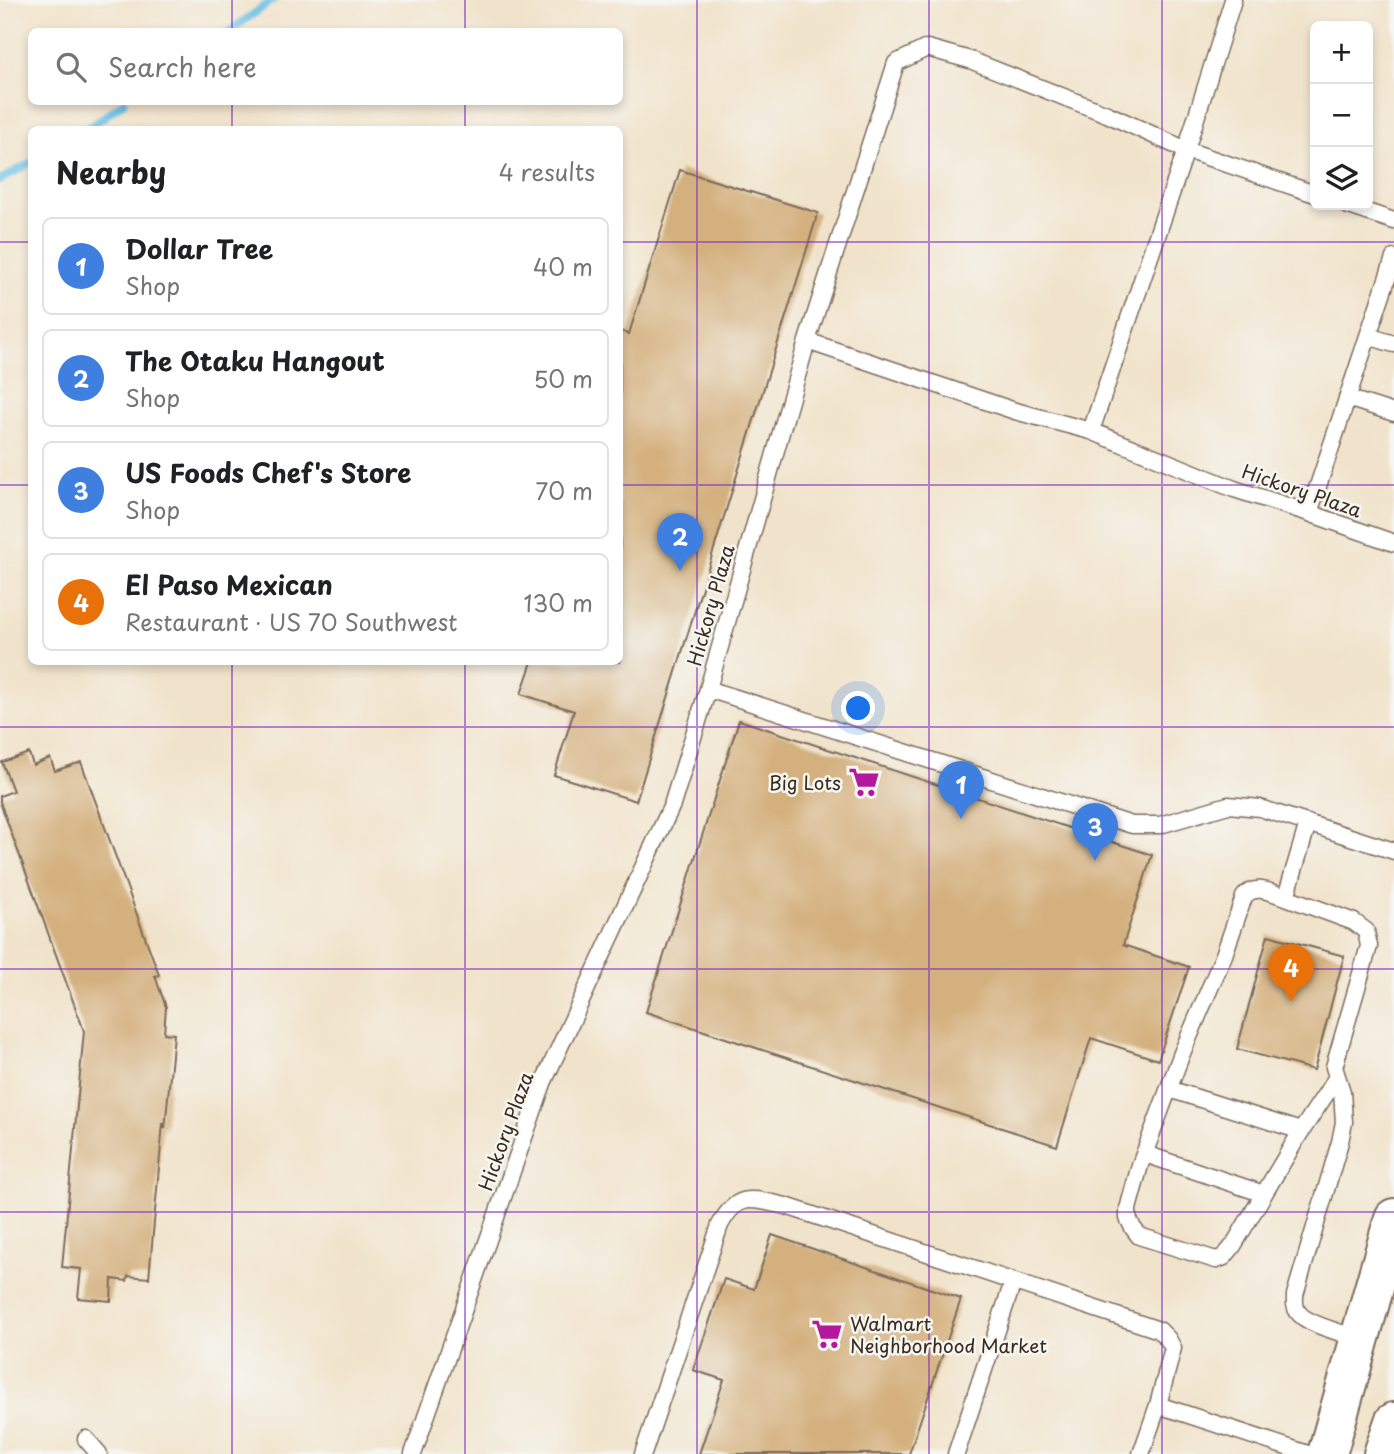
<!DOCTYPE html>
<meta charset="utf-8">
<style>
:root{--surface:#fff;--page:#f2f2f2;--text:#202124;--muted:#757577;--line:#e0e0e0;--accent:#b5179e}
body{margin:0;font-family:"Playpen Sans",sans-serif;background:var(--page);color:var(--text)}
.controls{position:absolute;right:21px;top:21px;display:grid;overflow:hidden;border-radius:10px;box-shadow:0 4px 10px #0003}
.controls button{width:63px;height:63px;display:grid;place-items:center;padding:0;border:0;border-bottom:2px solid var(--line);background:var(--surface);color:var(--text);font:35px sans-serif}
.you{position:absolute;left:859px;top:709px;width:24px;height:24px;margin:-18px;border:5px solid #fff;border-radius:50%;background:#1a73e8;box-shadow:0 0 0 10px #1a73e833}
.badge{display:grid;place-items:center;width:46px;height:46px;border-radius:50%;background:var(--accent);color:#fff;font-size:23px;font-weight:700}
.pin{position:absolute;translate:-50% -58px;filter:drop-shadow(0 2px 4px #0008)}
.pin::after{content:'';position:absolute;top:37px;width:24px;height:21px;background:inherit;clip-path:polygon(0 0,100% 0,50% 100%)}
.list{margin:0;padding:0;list-style:none}
h2{display:flex;justify-content:space-between;align-items:center;height:91px;margin:0;padding:0 28px;font-size:30px}
h2 small{font-size:23px;font-weight:400;color:var(--muted)}
.list li{display:grid;grid-template-columns:46px 1fr auto;gap:21px;align-items:center;box-sizing:border-box;height:98px;margin:0 14px 14px;padding:0 14px;border:2px solid var(--line);border-radius:10px}
.list b{display:block;font-size:26px;white-space:nowrap}
.list p{margin:0;font-size:23px;white-space:nowrap;color:var(--muted)}
.list em{font-size:23px;font-style:normal;color:var(--muted)}
.icon{flex:none;width:38px;height:38px;fill:none;stroke:currentColor;stroke-width:2;stroke-linecap:round;stroke-linejoin:round}
.map{position:relative;flex:none;width:1394px;height:1454px;overflow:hidden}
.search{position:absolute;background:var(--surface);box-shadow:0 4px 10px #0003;left:28px;top:28px;width:595px;height:77px;display:flex;align-items:center;gap:18px;box-sizing:border-box;padding:0 24px;border-radius:10px;color:var(--muted);font-size:26px}
.panel{position:absolute;background:var(--surface);box-shadow:0 4px 10px #0003;left:28px;top:126px;width:595px;height:539px;border-radius:10px}
.map>svg:first-child{display:block}
.lines{fill:none;stroke-linecap:round;stroke-linejoin:round}
.stream{stroke:#66bfe3;stroke-width:8}
.building{fill:#d4b07e}
.lane-casing{stroke:#7b6b5b;stroke-width:19}
.primary-casing{stroke:#7b6b5b;stroke-width:42}
.lane{stroke:#fff;stroke-width:16}
.primary{stroke:#fff;stroke-width:38}
.grid{fill:none;stroke:#7b2cbf;stroke-width:2;stroke-opacity:0.55}
.labels{text-anchor:middle;dominant-baseline:central;stroke-width:5;stroke-linejoin:round;paint-order:stroke}
.street-label{font-size:19px;fill:#3b2a1e;stroke:#f6f6f2}
.poi-label{font-size:19px;fill:#3b2a1e;stroke:#f6f6f2;text-anchor:end}
</style>
<div class="map">
<svg width="1394" height="1454" viewBox="0 0 1394 1454">
<rect width="100%" height="100%" fill="#f6f6f2"/>
<filter id="ink" filterUnits="userSpaceOnUse"><feTurbulence type="fractalNoise" baseFrequency=".0143" numOctaves="2"/><feDisplacementMap in="SourceGraphic" scale="14" xChannelSelector="R" yChannelSelector="G"/><feConvolveMatrix kernelMatrix="1 2 1 2 8 2 1 2 1" color-interpolation-filters="sRGB"/></filter>
<filter id="wash" filterUnits="userSpaceOnUse"><feTurbulence type="fractalNoise" baseFrequency=".00686" numOctaves="4" result="noise"/><feDisplacementMap in="SourceGraphic" scale="28" xChannelSelector="R" yChannelSelector="G"/><feGaussianBlur stdDeviation="1.57" result="paint"/><feColorMatrix in="noise" values="0 0 0 0 0 0 0 0 0 0 0 0 0 0 0 0 0 1.4 0 .05"/><feComposite in="paint" operator="in"/></filter>
<g filter="url(#wash)">
<rect width="100%" height="100%" fill="#f1e3cb"/>
<g class="lines">
<path class="stream" d="M 228,32 L 273,0
M 86,130 L 124,102
M 0,180 L 32,162"/>
</g>
<g id="blocks">
<path class="building" d="M 680,170 L 818,213 L 636,801 L 554,775 L 574,711 L 521,694 L 532,662 L 620,662 L 620,331 L 629,334 Z
M 739,720 L 1152,855 L 1123,945 L 1189,967 L 1158,1060 L 1091,1038 L 1057,1146 L 646,1012 Z
M 29,753 L 33,765 L 50,758 L 55,771 L 81,762 L 159,975 L 155,976 L 166,1007 L 164,1033 L 174,1034 L 165,1129 L 163,1123 L 149,1278 L 128,1276 L 127,1281 L 112,1279 L 111,1301 L 78,1298 L 81,1269 L 62,1267 L 84,1031 L 0,802 L 0,796 L 13,791 L 2,762 Z
M 1268,935 L 1344,956 L 1314,1070 L 1237,1049 Z
M 772,1235 L 961,1299 L 909,1454 L 699,1454 L 724,1380 L 693,1370 L 724,1279 L 754,1289 Z"/>
</g>
</g>
<g filter="url(#ink)">
<use href="#blocks" fill-opacity="0" stroke="#7b6b5b" stroke-width="2"/>
<g class="lines">
<g class="lane-casing">
<path id="lane" d="M 1346,205 L 1394,221
M 1368,336 L 1394,344
M 807,341 L 896,63 L 927,48 L 970,60 L 1107,114 L 1186,150 L 1315,194
M 1347,398 L 1394,413
M 1091,431 L 1186,150 L 1233,0
M 1309,513 L 1394,258
M 708,689 L 1132,825 L 1160,825 L 1228,805 L 1260,808 L 1394,851
M 1308,823 L 1286,897 L 1354,922 L 1366,931 L 1369,946 L 1334,1067 L 1342,1092 L 1344,1122 L 1340,1142 L 1295,1295 C 1295,1301 1294,1307 1298,1312 C 1305,1324 1346,1334 1360,1339
M 1286,897 C 1272,893 1254,883 1244,897 L 1224,955 L 1182,1053 L 1140,1165 L 1128,1209 L 1128,1218 L 1133,1228 L 1139,1236 L 1216,1260 L 1224,1257 L 1233,1246 L 1300,1133 L 1337,1077
M 1169,1089 L 1301,1131
M 1145,1154 L 1264,1194
M 1158,1405 L 1308,1454
M 86,1439 L 99,1454
M 413,1454 L 543,1083 L 672,805 L 708,689 L 807,341 L 1015,411 L 1091,431 L 1234,489 L 1309,513 L 1394,543
M 643,1454 L 720,1225 C 738,1190 754,1200 786,1206 L 1159,1330 L 1168,1339 L 1173,1348 L 1158,1405 L 1141,1454
M 956,1454 L 1013,1282"/>
</g>
<g class="primary-casing">
<path id="primary" d="M 1327,1454 L 1394,1218
M 1383,1454 L 1394,1422"/>
</g>
<use href="#lane" class="lane"/>
<use href="#primary" class="primary"/>
</g>
</g>
<path class="grid" d="M 232,0 L 232,32M 465,0 L 465,32M 697,0 L 697,1454M 929,0 L 929,1454M 1162,0 L 1162,1454M 232,102 L 232,130M 465,102 L 465,130M 0,242 L 32,242M 620,242 L 1394,242M 0,485 L 32,485M 620,485 L 1394,485M 232,662 L 232,1454M 465,662 L 465,1454M 0,727 L 1394,727M 0,969 L 1394,969M 0,1212 L 1394,1212"/>
<defs>
<g id="supermarket-bare" transform="scale(2.415)"><path d="M-6-5.5h2.5l.6 2H6L4.5 2H-2.5L-4.4-4H-6ZM-1.5 3.2a1.3 1.3 0 1 0 .1 0ZM3 3.2a1.3 1.3 0 1 0 .1 0Z" fill="#b5179e" stroke="#f6f6f2" stroke-width="2.5" paint-order="stroke"/></g>
</defs>
<g fill-rule="evenodd">
<use href="#supermarket-bare" x="864" y="782"/>
<use href="#supermarket-bare" x="827" y="1334"/>
</g>
<g class="labels">
<g class="street-label">
<text transform="translate(1302 490) rotate(19)">Hickory Plaza</text>
<text transform="translate(710 605) rotate(-74)">Hickory Plaza</text>
<text transform="translate(505 1131) rotate(-70)">Hickory Plaza</text>
</g>
<g class="poi-label">
<text x="841" y="782">Big Lots</text>
<text x="850" y="1323" text-anchor="start">Walmart<tspan x="850" dy="22">Neighborhood Market</tspan></text>
</g>
</g>
</svg>
<div class="controls">
<button>+</button>
<button>−</button>
<button><svg class="icon" aria-label="layers" viewBox="0 0 24 24"><path d="M12 4l9 5-9 5-9-5zM3 14l9 5 9-5"/></svg></button>
</div>
<div class="you"></div>
<div class="pin badge" style="left:961px;top:819px;background:#3f7fe0">1</div>
<div class="pin badge" style="left:680px;top:571px;background:#3f7fe0">2</div>
<div class="pin badge" style="left:1095px;top:861px;background:#3f7fe0">3</div>
<div class="pin badge" style="left:1291px;top:1002px;background:#e8710a">4</div>
<div class="search"><svg class="icon" aria-label="search" viewBox="0 0 24 24"><circle cx="10" cy="10" r="6"/><path d="M15 15l6 6"/></svg>Search here</div>
<section class="panel">
<h2>Nearby<small>4 results</small></h2>
<ul class="list">
<li><span class="badge" style="background:#3f7fe0">1</span><div><b>Dollar Tree</b><p>Shop</p></div><em>40 m</em></li>
<li><span class="badge" style="background:#3f7fe0">2</span><div><b>The Otaku Hangout</b><p>Shop</p></div><em>50 m</em></li>
<li><span class="badge" style="background:#3f7fe0">3</span><div><b>US Foods Chef's Store</b><p>Shop</p></div><em>70 m</em></li>
<li><span class="badge" style="background:#e8710a">4</span><div><b>El Paso Mexican</b><p>Restaurant · US 70 Southwest</p></div><em>130 m</em></li>
</ul>
</section>
</div>
